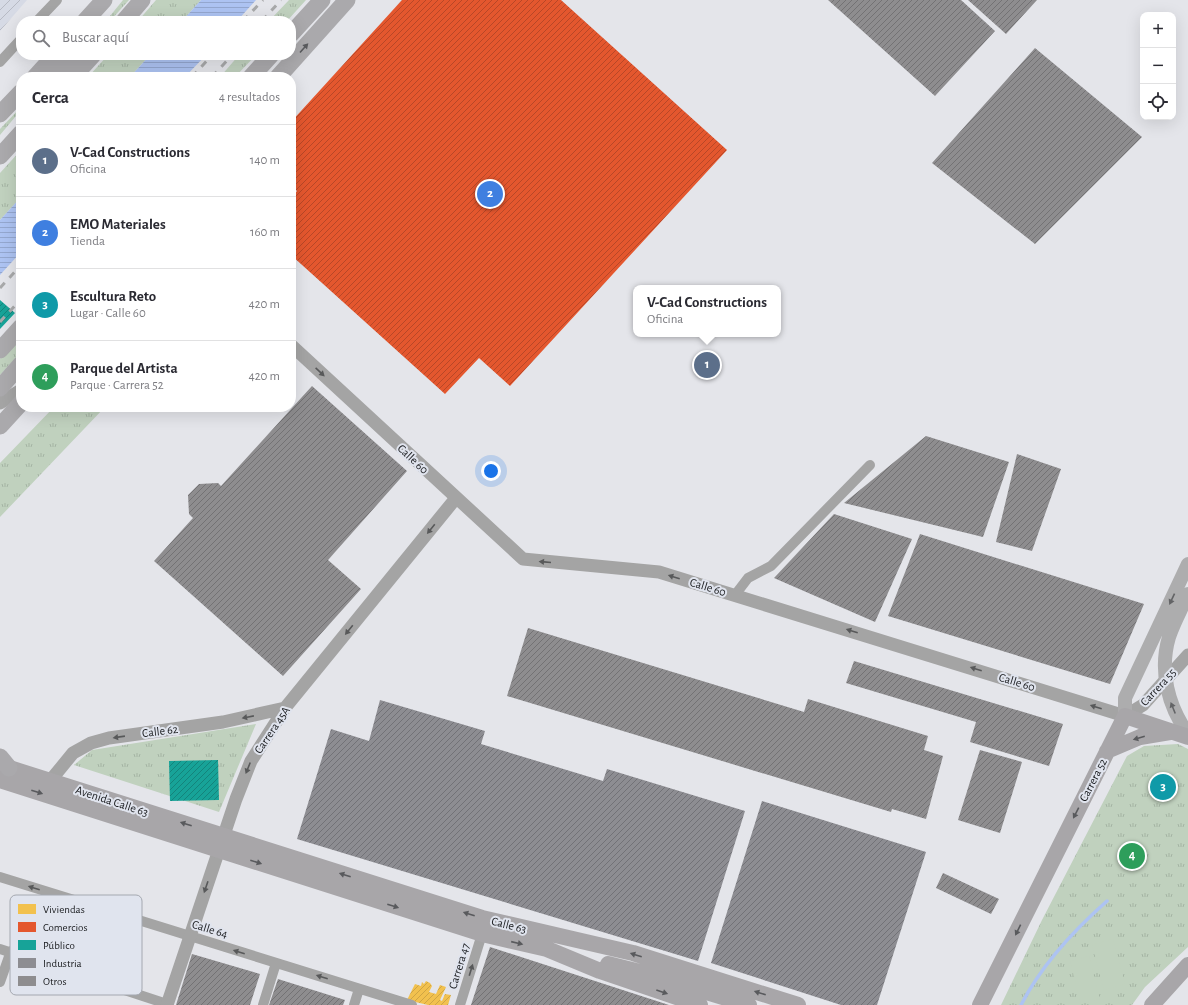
<!DOCTYPE html>
<html lang="es">
<meta charset="utf-8">
<style>
:root{--surface:#fff;--page:#f2f2f3;--text:#2b2b33;--muted:#7c7c81;--line:#e1e1e2;--accent:#d93025}
body{margin:0;font-family:"Alegreya Sans",sans-serif;background:var(--page);color:var(--text)}
.controls{position:absolute;right:12px;top:12px;display:grid;overflow:hidden;border-radius:8px;box-shadow:0 4px 16px #0002}
.controls button{width:36px;height:36px;display:grid;place-items:center;padding:0;border:0;border-bottom:1px solid var(--line);background:var(--surface);color:var(--text);font:20px sans-serif}
.you{position:absolute;left:491px;top:471px;width:14px;height:14px;margin:-10px;border:3px solid #fff;border-radius:50%;background:#1a73e8;box-shadow:0 0 0 6px #1a73e833}
.badge{display:grid;place-items:center;width:26px;height:26px;border-radius:50%;background:var(--accent);color:#fff;font-size:13px;font-weight:700}
.pin{position:absolute;translate:-50% -50%;border:2px solid #fff;box-shadow:0 1px 4px #0006}
.popup{position:absolute;left:633px;top:285px;width:148px;height:52px;box-sizing:border-box;display:grid;place-content:center;border-radius:8px;background:var(--surface);filter:drop-shadow(0 1px 3px #0005);font-size:13px;white-space:nowrap;color:var(--muted)}
.popup b{font-size:15px;color:var(--text)}
.popup::after{content:'';position:absolute;left:50%;top:100%;margin-left:-8px;border:8px solid transparent;border-top-color:var(--surface)}
.list{margin:0;padding:0;list-style:none}
h2{display:flex;justify-content:space-between;align-items:center;height:52px;margin:0;padding:0 16px;font-size:17px}
h2 small{font-size:13px;font-weight:400;color:var(--muted)}
.list li{display:grid;grid-template-columns:26px 1fr auto;gap:12px;align-items:center;box-sizing:border-box;height:72px;padding:0 16px;border-top:1px solid var(--line)}
.list b{display:block;font-size:15px;white-space:nowrap}
.list p{margin:0;font-size:13px;white-space:nowrap;color:var(--muted)}
.list em{font-size:13px;font-style:normal;color:var(--muted)}
.icon{flex:none;width:22px;height:22px;fill:none;stroke:currentColor;stroke-width:2;stroke-linecap:round;stroke-linejoin:round}
.map{position:relative;flex:none;width:1188px;height:1005px;overflow:hidden}
.search{position:absolute;background:var(--surface);box-shadow:0 4px 16px #0002;left:16px;top:16px;width:280px;height:44px;display:flex;align-items:center;gap:10px;box-sizing:border-box;padding:0 14px;border-radius:16px;color:var(--muted);font-size:15px}
.panel{position:absolute;background:var(--surface);box-shadow:0 4px 16px #0002;left:16px;top:72px;width:280px;height:340px;border-radius:16px}
.map>svg:first-child{display:block}
.industrial{fill:url(#industrial-furrows)}
.grass{fill:url(#grass-tufts)}
.pitch{fill:#c0d1be}
.water{fill:url(#water-rules)}
.homes{fill:url(#homes-hatch)}
.shops{fill:url(#shops-hatch)}
.public{fill:url(#public-hatch)}
.industry{fill:url(#industry-hatch)}
.lines{fill:none;stroke-linecap:round;stroke-linejoin:round}
.stream{stroke:#adc3f2;stroke-width:3.5}
.building{fill:url(#building-hatch)}
.minor{stroke:#a4a4a4;stroke-width:10}
.tertiary{stroke:#a4a4a4;stroke-width:13}
.secondary{stroke:#adadae;stroke-width:14}
.primary{stroke:#a8a6a9;stroke-width:16}
.trunk{stroke:#aaa9ac;stroke-width:17}
.rail{stroke:#a8a9aa;stroke-width:3;stroke-dasharray:7 7;stroke-linecap:butt}
.oneway{fill:#5a5b5e}
.oneway2{fill:#58595a}
.oneway3{fill:#636466}
.oneway4{fill:#595a5d}
.labels{text-anchor:middle;dominant-baseline:central;stroke-width:4;stroke-linejoin:round;paint-order:stroke}
.street-label{font-size:12px;fill:#191b1e;stroke:#e0e4ee}
.key{fill:#e0e4ee;stroke:#a4a8b0;stroke-width:1}
.key-label{font-size:11px;fill:#191b1e}
</style>
<div class="map">
<svg width="1188" height="1005" viewBox="0 0 1188 1005">
<defs>
<pattern id="industrial-furrows" width="10" height="10" patternUnits="userSpaceOnUse"><rect width="10" height="10" fill="#d6dae5"/><path d="M-1 1l2-2M0 10L10 0M9 11l2-2" fill="none" stroke="#b7bac4"/></pattern>
<pattern id="grass-tufts" width="24" height="20" patternUnits="userSpaceOnUse"><rect width="24" height="20" fill="#c0d1be"/><path d="M3 7l-1-3M5 7V3M7 7l1-3M15 17l-1-3M17 17v-4M19 17l1-3" fill="none" stroke="#a4b3a3"/></pattern>
<pattern id="water-rules" width="6" height="5" patternUnits="userSpaceOnUse"><rect width="6" height="5" fill="#adc3f2"/><path d="M0 2.5h6" fill="none" stroke="#94a7cf"/></pattern>
<pattern id="homes-hatch" width="6" height="6" patternUnits="userSpaceOnUse"><rect width="6" height="6" fill="#f2c14e"/><path d="M-1 1l2-2M0 6l6-6M5 7l2-2" fill="none" stroke="#cfa544"/></pattern>
<pattern id="shops-hatch" width="6" height="6" patternUnits="userSpaceOnUse"><rect width="6" height="6" fill="#e4572e"/><path d="M-1 1l2-2M0 6l6-6M5 7l2-2" fill="none" stroke="#b84727"/></pattern>
<pattern id="public-hatch" width="6" height="6" patternUnits="userSpaceOnUse"><rect width="6" height="6" fill="#17a398"/><path d="M-1 1l2-2M0 6l6-6M5 7l2-2" fill="none" stroke="#14847b"/></pattern>
<pattern id="industry-hatch" width="6" height="6" patternUnits="userSpaceOnUse"><rect width="6" height="6" fill="#8d8d92"/><path d="M-1 1l2-2M0 6l6-6M5 7l2-2" fill="none" stroke="#727277"/></pattern>
<pattern id="building-hatch" width="6" height="6" patternUnits="userSpaceOnUse"><rect width="6" height="6" fill="#8e8d8f"/><path d="M-1 1l2-2M0 6l6-6M5 7l2-2" fill="none" stroke="#737274"/></pattern>
</defs>
<rect width="100%" height="100%" fill="#e4e5ea"/>
<path class="industrial" d="M 0,0 L 27,0 L 0,31 Z"/>
<path class="grass" d="M 123,0 L 129,0 L 110,21 L 106,21 Z
M 156,0 L 201,0 L 182,21 L 138,21 Z
M 289,0 L 306,0 L 287,21 L 269,21 Z
M 108,55 L 150,55 L 130,77 L 88,77 Z
M 239,55 L 256,55 L 235,77 L 220,77 Z
M 21,107 L 21,110 L 0,135 L 0,129 Z
M 21,150 L 21,197 L 0,220 L 0,173 Z
M 21,336 L 21,352 L 0,375 L 0,359 Z
M 54,407 L 105,407 L 0,517 L 0,463 Z
M 256,724 L 219,812 L 74,765 L 92,750 Z
M 1178,744 L 1188,749 L 1188,947 L 1145,987 L 1132,1005 L 1001,1005 L 1042,920 L 1127,756 L 1144,746 Z"/>
<path class="pitch" d="M 1113,939 L 1125,984 L 1104,990 L 1092,945 Z
M 1089,956 L 1100,999 L 1081,1004 L 1070,961 Z"/>
<path class="water" d="M 201,0 L 256,0 L 237,21 L 182,21 Z
M 150,55 L 206,55 L 185,77 L 130,77 Z
M 21,197 L 21,252 L 0,275 L 0,220 Z"/>
<path class="homes" d="M 426,981 L 430,983 L 432,986 L 429,992 L 436,994 L 440,985 L 446,987 L 440,1000 L 442,1001 L 445,994 L 451,995 L 448,1005 L 428,1005 L 407,1000 L 415,984 L 421,986 L 422,982 L 424,984 Z"/>
<path class="shops" d="M 402,0 L 561,0 L 727,150 L 510,386 L 479,358 L 445,394 L 291,255 L 291,198 L 297,191 L 291,185 L 291,122 Z"/>
<path class="public" d="M 0,300 L 15,313 L 0,329 Z
M 218,760 L 219,800 L 170,801 L 169,761 Z"/>
<path class="industry" d="M 380,700 L 485,731 L 481,744 L 603,781 L 607,769 L 745,811 L 698,961 L 297,839 L 331,729 L 369,741 Z
M 762,801 L 926,852 L 877,1005 L 841,1005 L 711,963 Z"/>
<g class="lines">
<path class="stream" d="M 1021,1005 C 1042,964 1073,931 1107,901"/>
</g>
<path class="building" d="M 828,0 L 961,0 L 995,31 L 935,96 Z
M 968,0 L 1037,0 L 1006,34 Z
M 1035,48 L 1142,137 L 1035,244 L 932,163 Z
M 312,386 L 407,471 L 328,560 L 361,589 L 283,676 L 154,561 L 193,518 L 189,514 L 188,495 L 199,484 L 218,483 L 221,486 Z
M 926,436 L 1009,462 L 983,537 L 844,503 Z
M 1017,454 L 1061,469 L 1032,551 L 996,542 Z
M 834,514 L 912,539 L 875,622 L 774,578 Z
M 920,534 L 1144,604 L 1110,684 L 888,616 Z
M 528,628 L 804,712 L 808,699 L 928,736 L 924,750 L 943,756 L 926,819 L 892,809 L 891,812 L 507,696 Z
M 854,661 L 1063,724 L 1049,766 L 970,742 L 976,722 L 846,683 Z
M 980,750 L 1022,762 L 1000,833 L 958,820 Z
M 943,873 L 999,899 L 991,914 L 936,888 Z
M 490,947 L 669,1005 L 471,1005 Z
M 192,954 L 260,974 L 250,1005 L 176,1005 Z
M 278,979 L 345,1000 L 343,1005 L 269,1005 Z"/>
<g class="lines">
<path class="minor" d="M 37,21 L 57,0
M 0,62 L 21,39
M 735,595 L 748,578 L 771,566 L 870,465
M 0,877 L 412,1005
M 0,949 L 167,1004
M 0,982 L 11,951
M 263,1005 L 276,963
M 354,1005 L 359,989
M 460,1005 L 482,934"/>
<path class="tertiary" d="M 291,345 L 523,559 L 659,572 L 1125,716 L 1143,705 L 1188,655
M 0,403 L 21,390
M 50,781 L 73,753 L 91,743 L 109,738 L 223,722 L 285,708
M 167,1005 L 236,799 L 251,761 L 285,708 L 456,498"/>
<path class="secondary" d="M 1188,594 C 1182,608 1174,622 1169,637 C 1159,671 1168,706 1188,734
M 1125,716 L 1125,698 L 1188,564"/>
<path class="primary" d="M 1107,751 L 1140,737 L 1170,732
M 0,765 L 482,918 L 633,953 L 798,1005
M 0,780 L 482,934 L 547,949 L 600,971 L 700,1005
M 608,964 L 644,973 L 749,1005
M 980,1005 L 1125,716 L 1188,737
M 1152,1005 L 1188,965"/>
<path class="trunk" d="M 85,21 L 104,0
M 124,21 L 142,0
M 291,34 L 322,0
M 35,77 L 55,55
M 56,77 L 70,55
M 73,77 L 93,55
M 251,77 L 271,55
M 278,77 L 347,0
M 0,114 L 21,92
M 0,156 L 21,133
M 0,350 L 21,327
M 0,388 L 21,364
M 0,426 L 21,403
M 0,757 L 9,768"/>
<path class="rail" d="M 243,21 L 263,0
M 262,21 L 281,0
M 192,77 L 212,55
M 212,77 L 232,55
M 0,288 L 21,265
M 0,322 L 21,299"/>
</g>
<defs><path id="oneway-solid" d="M-6-.8H1V-3.2L6.5 0L1 3.2V.8H-6Z"/></defs>
<use class="oneway" href="#oneway-solid" transform="translate(304 48) rotate(-48)"/>
<g class="oneway2">
<use href="#oneway-solid" transform="translate(320 372) rotate(43)"/>
<use href="#oneway-solid" transform="translate(431 529) rotate(129)"/>
<use href="#oneway-solid" transform="translate(545 562) rotate(-175)"/>
<use href="#oneway-solid" transform="translate(674 577) rotate(-163)"/>
<use href="#oneway-solid" transform="translate(349 630) rotate(129)"/>
<use href="#oneway-solid" transform="translate(852 631) rotate(-163)"/>
<use href="#oneway-solid" transform="translate(976 669) rotate(-163)"/>
<use href="#oneway-solid" transform="translate(1096 707) rotate(-162)"/>
<use href="#oneway-solid" transform="translate(248 717) rotate(169)"/>
<use href="#oneway-solid" transform="translate(119 737) rotate(172)"/>
<use href="#oneway-solid" transform="translate(248 768) rotate(112)"/>
<use href="#oneway-solid" transform="translate(206 887) rotate(109)"/>
<use href="#oneway-solid" transform="translate(34 888) rotate(-163)"/>
<use href="#oneway-solid" transform="translate(239 952) rotate(-163)"/>
<use href="#oneway-solid" transform="translate(471 970) rotate(-73)"/>
<use href="#oneway-solid" transform="translate(322 977) rotate(-163)"/>
</g>
<g class="oneway3">
<use href="#oneway-solid" transform="translate(1172 599) rotate(115)"/>
<use href="#oneway-solid" transform="translate(1173 708) rotate(-112)"/>
</g>
<g class="oneway4">
<use href="#oneway-solid" transform="translate(1139 738) rotate(164)"/>
<use href="#oneway-solid" transform="translate(37 792) rotate(18)"/>
<use href="#oneway-solid" transform="translate(1076 813) rotate(117)"/>
<use href="#oneway-solid" transform="translate(186 824) rotate(-162)"/>
<use href="#oneway-solid" transform="translate(256 862) rotate(18)"/>
<use href="#oneway-solid" transform="translate(345 875) rotate(-162)"/>
<use href="#oneway-solid" transform="translate(393 906) rotate(18)"/>
<use href="#oneway-solid" transform="translate(469 914) rotate(-162)"/>
<use href="#oneway-solid" transform="translate(1018 930) rotate(116)"/>
<use href="#oneway-solid" transform="translate(517 943) rotate(13)"/>
<use href="#oneway-solid" transform="translate(636 955) rotate(-163)"/>
<use href="#oneway-solid" transform="translate(662 992) rotate(19)"/>
<use href="#oneway-solid" transform="translate(760 993) rotate(-163)"/>
</g>
<g class="labels">
<g class="street-label">
<text transform="translate(413 459) rotate(43)">Calle 60</text>
<text transform="translate(708 587) rotate(17)">Calle 60</text>
<text transform="translate(1017 682) rotate(17)">Calle 60</text>
<text transform="translate(1158 687) rotate(-47)">Carrera 55</text>
<text transform="translate(272 730) rotate(-56)">Carrera 45A</text>
<text transform="translate(160 731) rotate(-7)">Calle 62</text>
<text transform="translate(1093 780) rotate(-63)">Carrera 52</text>
<text transform="translate(112 801) rotate(18)">Avenida Calle 63</text>
<text transform="translate(509 925) rotate(14)">Calle 63</text>
<text transform="translate(210 929) rotate(17)">Calle 64</text>
<text transform="translate(459 966) rotate(-73)">Carrera 47</text>
</g>
</g>
<rect x="10" y="895" width="132" height="100" rx="6" class="key"/>
<rect x="18" y="904" width="18" height="10" fill="#f2c14e"/>
<rect x="18" y="922" width="18" height="10" fill="#e4572e"/>
<rect x="18" y="940" width="18" height="10" fill="#17a398"/>
<rect x="18" y="958" width="18" height="10" fill="#8d8d92"/>
<rect x="18" y="976" width="18" height="10" fill="#8e8d8f"/>
<g class="key-label">
<text x="43" y="913">Viviendas</text>
<text x="43" y="931">Comercios</text>
<text x="43" y="949">Público</text>
<text x="43" y="967">Industria</text>
<text x="43" y="985">Otros</text>
</g>
</svg>
<div class="controls">
<button>+</button>
<button>−</button>
<button><svg class="icon" aria-label="locate" viewBox="0 0 24 24"><circle cx="12" cy="12" r="6"/><path d="M12 2v4M12 18v4M2 12h4M18 12h4"/></svg></button>
</div>
<div class="you"></div>
<div class="pin badge" style="left:707px;top:365px;background:#5c6f8a">1</div>
<div class="popup"><b>V-Cad Constructions</b>Oficina</div>
<div class="pin badge" style="left:490px;top:194px;background:#3f7fe0">2</div>
<div class="pin badge" style="left:1163px;top:787px;background:#0f9aa8">3</div>
<div class="pin badge" style="left:1132px;top:856px;background:#2e9e5b">4</div>
<div class="search"><svg class="icon" aria-label="search" viewBox="0 0 24 24"><circle cx="10" cy="10" r="6"/><path d="M15 15l6 6"/></svg>Buscar aquí</div>
<section class="panel">
<h2>Cerca<small>4 resultados</small></h2>
<ul class="list">
<li><span class="badge" style="background:#5c6f8a">1</span><div><b>V-Cad Constructions</b><p>Oficina</p></div><em>140 m</em></li>
<li><span class="badge" style="background:#3f7fe0">2</span><div><b>EMO Materiales</b><p>Tienda</p></div><em>160 m</em></li>
<li><span class="badge" style="background:#0f9aa8">3</span><div><b>Escultura Reto</b><p>Lugar · Calle 60</p></div><em>420 m</em></li>
<li><span class="badge" style="background:#2e9e5b">4</span><div><b>Parque del Artista</b><p>Parque · Carrera 52</p></div><em>420 m</em></li>
</ul>
</section>
</div>
